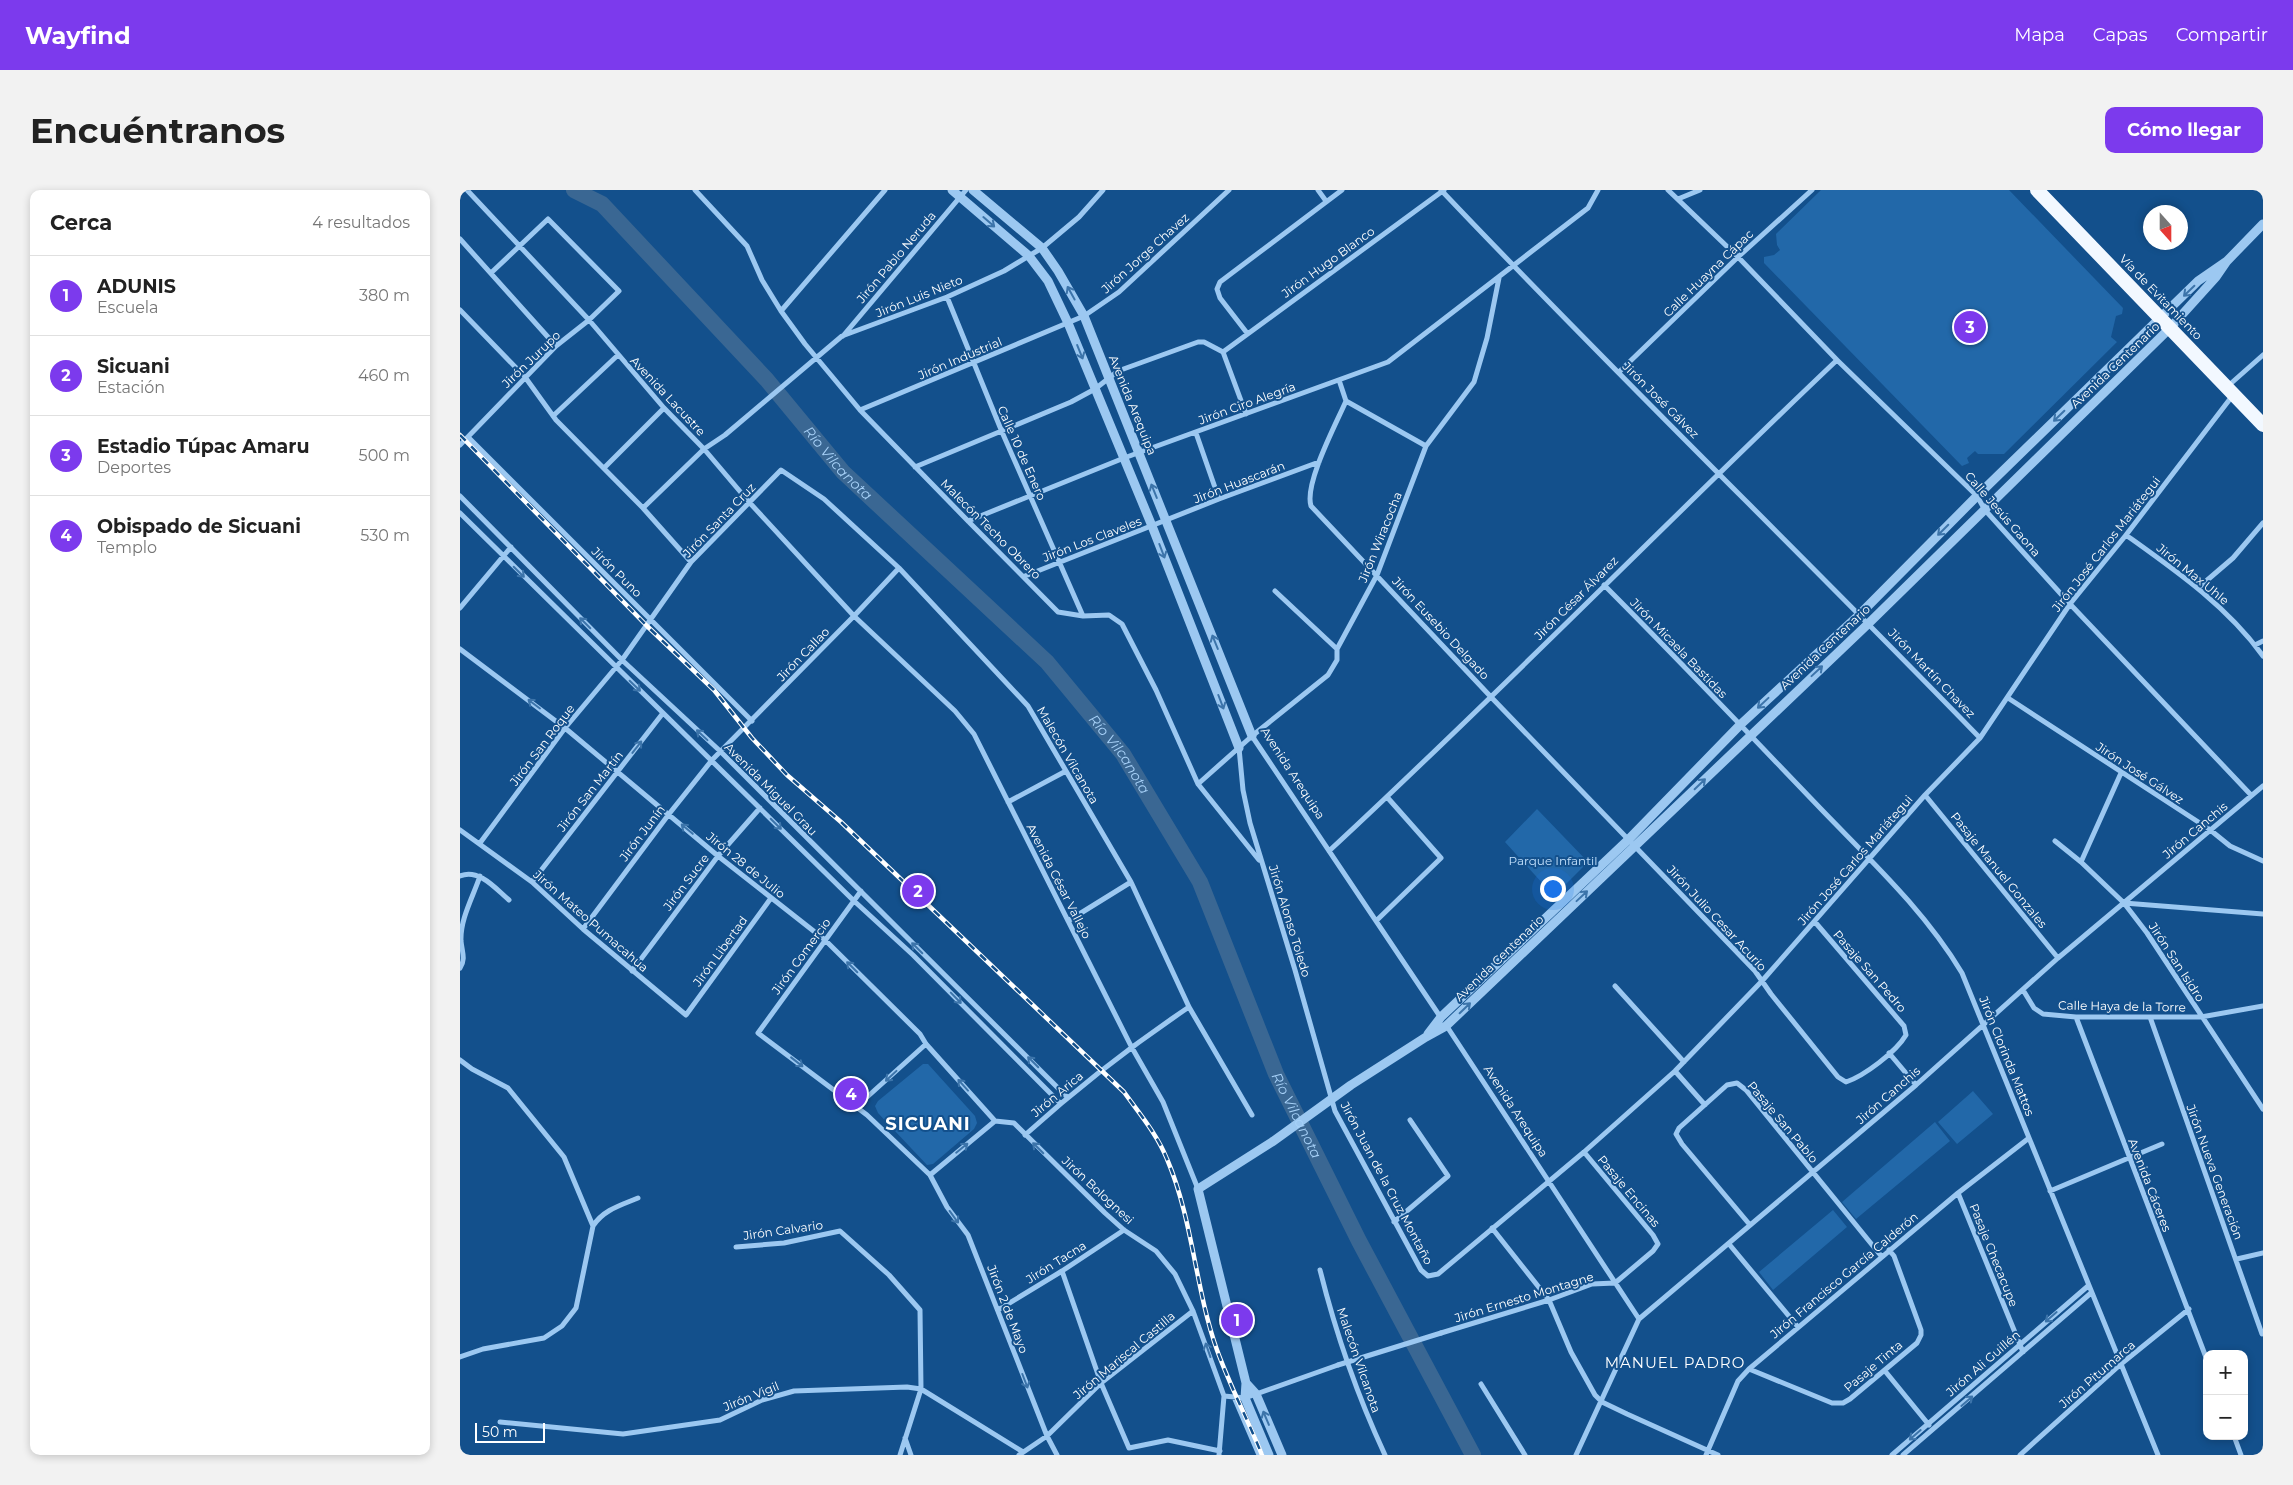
<!DOCTYPE html>
<html lang="es">
<meta charset="utf-8">
<style>
:root{--surface:#fff;--page:#f2f2f2;--text:#222;--muted:#767676;--line:#e0e0e0;--accent:#7c3aed}
body{margin:0;font-family:Montserrat,sans-serif;background:var(--page);color:var(--text)}
.controls{position:absolute;right:15px;bottom:15px;display:grid;overflow:hidden;border-radius:10px;box-shadow:0 2px 8px #0003}
.controls button{width:45px;height:45px;display:grid;place-items:center;padding:0;border:0;border-bottom:1px solid var(--line);background:var(--surface);color:var(--text);font:25px sans-serif}
.compass{position:absolute;left:1683px;top:15px;width:45px;height:45px;border-radius:50%;background:var(--surface);box-shadow:0 2px 8px #0003;rotate:159deg}
.scale{position:absolute;left:15px;bottom:12px;width:70px;box-sizing:border-box;padding-left:5px;border:2px solid #fff;border-top:0;font-size:14px;line-height:18px;white-space:nowrap;color:#fff;-webkit-text-stroke:4px #13508c;paint-order:stroke}
.you{position:absolute;left:1092px;top:698px;width:18px;height:18px;margin:-12px;border:4px solid #fff;border-radius:50%;background:#1a73e8;box-shadow:0 0 0 8px #1a73e833}
.badge{display:grid;place-items:center;width:32px;height:32px;border-radius:50%;background:var(--accent);color:#fff;font-size:16px;font-weight:700}
.pin{position:absolute;translate:-50% -50%;border:2px solid #fff;box-shadow:0 1px 5px #0006}
.list{margin:0;padding:0;list-style:none}
h2{display:flex;justify-content:space-between;align-items:center;height:65px;margin:0;padding:0 20px;font-size:21px}
h2 small{font-size:16px;font-weight:400;color:var(--muted)}
.list li{display:grid;grid-template-columns:32px 1fr auto;gap:15px;align-items:center;box-sizing:border-box;height:80px;padding:0 20px;border-top:1px solid var(--line)}
.list b{display:block;font-size:19px;white-space:nowrap}
.list p{margin:0;font-size:16px;white-space:nowrap;color:var(--muted)}
.list em{font-size:16px;font-style:normal;color:var(--muted)}
.map{position:relative;flex:none;width:1803px;height:1265px;overflow:hidden;border-radius:10px}
header{display:flex;align-items:center;gap:30px;box-sizing:border-box;height:70px;padding:0 25px;background:var(--accent);color:#fff}
header strong{font-size:24px}
nav{display:flex;gap:28px;margin-inline-start:auto;font-size:18px}
.intro{display:flex;align-items:center;justify-content:space-between;box-sizing:border-box;height:120px;padding:0 30px}
h1{margin:0;font-size:35px}
.button{padding:12px 22px;border-radius:10px;background:var(--accent);color:#fff;font-size:18px;font-weight:700}
main{display:flex;gap:30px;padding:0 30px}
aside{flex:1;background:var(--surface);border-radius:10px;box-shadow:0 2px 8px #0003}
.map>svg:first-child{display:block}
.green{fill:#2268a9}
.lines{fill:none;stroke-linecap:round;stroke-linejoin:round}
.river{stroke:#3a6793;stroke-width:16}
.minor{stroke:#9cc8f1;stroke-width:5}
.tertiary{stroke:#9cc8f1;stroke-width:9}
.trunk{stroke:#f2f8ff;stroke-width:14}
.rail-casing{stroke:#fff;stroke-width:4.5}
.rail{stroke:#13508c;stroke-width:2.5;stroke-dasharray:8;stroke-linecap:butt}
.minor-bridge{stroke:#9cc8f1;stroke-width:5}
.oneway{stroke:#3c74aa}
.labels{text-anchor:middle;dominant-baseline:central;stroke-width:4;stroke-linejoin:round;paint-order:stroke}
.street-label{font-size:12px;fill:#fff;stroke:#13508c}
.park-label{font-size:12px;fill:#c2e0fc;stroke:#13508c}
.water-label{font-size:14px;font-style:italic;fill:#a7d1f8;stroke:#13508c}
.quarter-label{font-size:15px;letter-spacing:1px;fill:#fff;stroke:#13508c}
.district-label{font-size:18px;font-weight:bold;letter-spacing:1px;fill:#fff;stroke:#13508c}
</style>
<header>
<strong>Wayfind</strong>
<nav><a>Mapa</a><a>Capas</a><a>Compartir</a></nav>
</header>
<div class="intro"><h1>Encuéntranos</h1><a class="button">Cómo llegar</a></div>
<main>
<aside>
<h2>Cerca<small>4 resultados</small></h2>
<ul class="list">
<li><span class="badge">1</span><div><b>ADUNIS</b><p>Escuela</p></div><em>380 m</em></li>
<li><span class="badge">2</span><div><b>Sicuani</b><p>Estación</p></div><em>460 m</em></li>
<li><span class="badge">3</span><div><b>Estadio Túpac Amaru</b><p>Deportes</p></div><em>500 m</em></li>
<li><span class="badge">4</span><div><b>Obispado de Sicuani</b><p>Templo</p></div><em>530 m</em></li>
</ul>
</aside>
<div class="map">
<svg width="1803" height="1265" viewBox="0 0 1803 1265">
<rect width="100%" height="100%" fill="#13508c"/>
<path class="green" d="M 1361,0 L 1549,0 L 1663,118 L 1662,124 L 1656,126 L 1651,147 L 1657,152 L 1544,264 L 1518,264 L 1515,261 L 1507,268 L 1509,273 L 1502,276 L 1304,73 L 1304,67 L 1314,65 L 1320,60 L 1317,55 L 1316,44 Z
M 1077,619 L 1128,672 L 1094,706 L 1045,652 Z
M 463,874 L 468,874 L 515,926 L 517,933 L 514,939 L 473,974 L 467,975 L 418,923 L 415,916 L 418,911 Z
M 1513,901 L 1533,924 L 1497,954 L 1478,932 Z
M 1475,932 L 1490,951 L 1396,1029 L 1382,1012 Z
M 1373,1020 L 1387,1037 L 1313,1100 L 1299,1082 Z"/>
<g class="lines">
<path class="river" id="s1" d="M 114,0 L 142,14 L 307,190 L 383,282 L 587,472 L 663,564 L 740,692 L 816,884 L 899,1051 L 1013,1265"/>
<path class="minor" d="M 7,0 L 129,130 L 204,218 L 244,259 L 289,312 L 394,426 L 495,521 L 514,544 L 671,856 L 703,912 L 738,999
M 235,0 L 287,56 L 302,90 L 321,121 L 345,154 L 400,220 L 508,331 L 598,422 L 623,426 L 649,425 L 662,434 L 696,500 L 738,594 L 799,670
M 858,0 L 866,11
M 981,0 C 1157,186 1342,364 1520,548
M 1208,0 L 1278,67 L 1377,170 L 1517,306 L 1525,320 L 1610,414 L 1791,605
M 1218,9 L 1240,0
M 0,49 L 96,156
M 487,107 L 542,242 L 623,426
M 0,120 L 65,187 L 96,230 L 183,318 L 231,372
M 321,121 L 425,0
M 787,143 L 760,108 L 757,99 L 760,92 L 882,0
M 383,146 L 506,0
M 763,162 L 984,0
M 763,162 L 786,224
M 1159,182 L 1278,67 L 1352,0
M 879,190 L 886,211 C 876,234 844,294 851,316 L 1031,507 L 1295,781 L 1311,804 L 1378,887 L 1386,892 C 1404,886 1436,862 1446,845 L 1444,836 L 1355,732
M 1768,196 L 1803,165
M 886,211 L 966,256
M 400,220 L 624,126 L 659,102 L 769,0
M 93,226 L 158,165
M 736,243 L 759,309
M 8,247 L 292,531
M 0,255 L 96,156 L 129,130 L 159,101 L 88,29 L 32,82
M 455,277 L 611,212 L 635,199 L 658,181 L 738,152 L 744,152 L 763,162
M 144,278 L 204,218
M 0,306 L 162,470 L 260,561 L 607,907
M 183,318 L 244,259 L 265,245 L 382,146 L 487,107 L 544,81 L 582,58 L 619,27 L 643,0
M 0,323 L 393,710 L 453,765 L 600,913
M 508,331 L 664,268 L 928,172 L 1128,18 L 1138,0
M 1666,345 C 1715,380 1767,416 1803,466
M 565,386 L 759,309 L 859,272
M 1144,395 C 1218,469 1289,544 1361,619 C 1411,671 1465,721 1502,783 L 1698,1265
M 1738,398 L 1773,368 L 1803,333
M 815,401 L 877,459
M 0,418 L 51,357
M 1795,455 L 1803,451
M 0,459 L 105,538 L 258,666 L 365,750 L 460,844 L 466,854 L 535,931
M 1548,508 L 1749,639 L 1770,656 L 1803,671
M 792,546 L 981,828
M 779,558 L 783,600 L 790,633 L 835,780 L 875,921 L 961,1080 L 968,1086 L 978,1084 L 1124,962 L 1215,881 L 1302,791 L 1465,605 L 1520,548 L 1610,414 L 1666,345 L 1773,205
M 738,594 L 792,546 L 868,485 L 877,470 L 877,459 L 917,385 L 966,256 L 1014,192 L 1027,148 L 1039,88
M 1465,605 L 1598,768
M 548,612 L 606,581
M 0,640 L 72,692 L 123,739 L 226,825 L 311,708
M 1595,651 L 1621,672 L 1664,713 L 1687,743 L 1803,919
M 20,653 L 105,538 L 162,470 L 231,372 L 321,280 L 364,309 L 439,378 L 568,516 L 671,692 L 729,817 L 792,925
M 869,661 C 1042,501 1206,332 1377,170
M 1621,672 L 1661,583
M 0,686 C 19,678 36,699 49,710
M 72,692 L 203,523
M 401,701 L 298,843 L 407,925 L 470,985 L 487,1017 L 508,1045 L 587,1246 L 597,1265
M 1664,713 L 1803,724
M 608,731 L 671,692
M 916,731 L 981,668 L 927,607
M 123,739 L 209,624 L 252,570 L 394,426 L 439,378
M 0,778 C 6,769 2,762 1,751 C 0,729 13,707 20,686
M 172,781 L 258,666 L 300,618
M 1155,796 L 1224,872
M 1563,800 L 1574,818 L 1583,824 L 1616,827 L 1741,827 L 1803,816
M 1616,827 L 1747,1170
M 1690,827 L 1802,1144
M 986,835 L 1179,1129
M 1429,863 L 1456,895
M 0,870 L 12,879 L 48,898 L 104,967 L 133,1036
M 1215,881 L 1245,915
M 396,917 L 466,854
M 535,931 L 554,933 L 645,1023 L 664,1040 L 696,1061 L 715,1084 L 733,1121 L 764,1206 L 759,1265
M 565,945 C 617,898 671,856 729,817
M 470,985 L 535,931
M 1590,1001 L 1702,954
M 1498,1003 L 1563,1162
M 934,1032 L 988,986 L 950,930
M 1290,1035 L 1222,954 L 1216,944 L 1219,938 L 1267,895 L 1277,893 L 1286,900 L 1422,1067
M 1032,1038 L 1089,1110 L 1111,1162 L 1135,1205 L 1142,1212 L 1167,1224 L 1258,1265
M 1269,1054 L 1338,1137
M 276,1057 L 324,1053 L 380,1041 L 429,1085 L 460,1120 L 461,1199 L 440,1265
M 1777,1069 L 1803,1063
M 860,1080 C 876,1144 897,1205 925,1265
M 602,1081 L 641,1193 L 669,1258 L 708,1250 L 760,1261
M 538,1120 L 602,1081 L 664,1040
M 981,1143 L 1089,1110 L 1132,1094 L 1155,1093 L 1193,1061 L 1198,1054 L 1193,1045 L 1124,962
M 0,1167 L 23,1159 L 84,1148 L 102,1136 L 116,1118 L 133,1036 C 143,1020 161,1015 178,1008
M 1289,1179 L 1372,1213 L 1383,1213 L 1390,1209 L 1457,1153 L 1461,1145 L 1461,1140 L 1434,1066 L 1429,1060
M 1425,1181 L 1469,1235
M 1021,1194 L 1065,1265
M 764,1206 L 785,1208 L 878,1175
M 774,1207 L 799,1265
M 40,1232 L 163,1244 L 260,1230 L 302,1210 L 334,1201 L 447,1197 L 461,1199 L 563,1262
M 1774,1246 L 1781,1265
M 445,1248 L 451,1265
M 559,1265 L 587,1246 L 641,1193 L 733,1121
M 1116,1265 L 1179,1129 L 1456,895 L 1598,768 L 1803,596
M 1246,1265 L 1278,1191 L 1289,1179 L 1498,1003 L 1569,948
M 1432,1265 L 1628,1096
M 1443,1265 L 1631,1103
M 1560,1265 L 1661,1174 L 1729,1119"/>
<path class="tertiary" d="M 492,0 L 569,66 L 588,91 L 608,133 L 692,336 L 779,558
M 513,0 L 582,58 L 598,81 L 624,126 L 792,546
M 968,844 L 981,827 L 1169,649 L 1280,535 L 1400,424 L 1517,306 L 1738,91 L 1767,71 L 1803,34
M 786,1193 L 796,1204 L 822,1265
M 809,1265 L 785,1208 L 786,1193 L 738,999 L 812,952 L 891,895 L 966,847 L 986,836 L 1409,433 L 1710,138 L 1756,87 L 1767,71"/>
<path class="trunk" d="M 1577,0 L 1803,235"/>
<g class="rail-casing">
<path id="rail" d="M 0,245 L 187,436 L 254,500 L 292,548 L 327,585 L 381,632 L 664,902 C 679,923 697,944 707,969 C 733,1030 735,1098 757,1160 C 770,1196 788,1230 802,1265"/>
</g>
<use href="#rail" class="rail"/>
<path class="minor-bridge" d="M 878,1175 L 981,1143"/>
</g>
<defs><path id="oneway-shaft" d="M-6 0H5M1.5-3L5.5 0L1.5 3" fill="none" stroke-width="1.6" stroke-linecap="round" stroke-linejoin="round" transform="scale(1.25)"/></defs>
<g class="oneway">
<use href="#oneway-shaft" transform="translate(529 32) rotate(41)"/>
<use href="#oneway-shaft" transform="translate(1729 101) rotate(136)"/>
<use href="#oneway-shaft" transform="translate(611 103) rotate(-119)"/>
<use href="#oneway-shaft" transform="translate(620 162) rotate(68)"/>
<use href="#oneway-shaft" transform="translate(1599 226) rotate(136)"/>
<use href="#oneway-shaft" transform="translate(694 301) rotate(-112)"/>
<use href="#oneway-shaft" transform="translate(1483 340) rotate(135)"/>
<use href="#oneway-shaft" transform="translate(702 361) rotate(69)"/>
<use href="#oneway-shaft" transform="translate(59 382) rotate(45)"/>
<use href="#oneway-shaft" transform="translate(125 433) rotate(-135)"/>
<use href="#oneway-shaft" transform="translate(755 452) rotate(-112)"/>
<use href="#oneway-shaft" transform="translate(1357 481) rotate(-43)"/>
<use href="#oneway-shaft" transform="translate(175 496) rotate(44)"/>
<use href="#oneway-shaft" transform="translate(761 512) rotate(69)"/>
<use href="#oneway-shaft" transform="translate(1303 513) rotate(137)"/>
<use href="#oneway-shaft" transform="translate(74 514) rotate(-143)"/>
<use href="#oneway-shaft" transform="translate(242 545) rotate(-137)"/>
<use href="#oneway-shaft" transform="translate(177 557) rotate(-52)"/>
<use href="#oneway-shaft" transform="translate(1240 594) rotate(-44)"/>
<use href="#oneway-shaft" transform="translate(316 634) rotate(45)"/>
<use href="#oneway-shaft" transform="translate(227 639) rotate(-140)"/>
<use href="#oneway-shaft" transform="translate(1122 706) rotate(-43)"/>
<use href="#oneway-shaft" transform="translate(457 758) rotate(-135)"/>
<use href="#oneway-shaft" transform="translate(392 777) rotate(-135)"/>
<use href="#oneway-shaft" transform="translate(496 808) rotate(46)"/>
<use href="#oneway-shaft" transform="translate(1005 818) rotate(-44)"/>
<use href="#oneway-shaft" transform="translate(337 872) rotate(38)"/>
<use href="#oneway-shaft" transform="translate(573 872) rotate(-135)"/>
<use href="#oneway-shaft" transform="translate(431 886) rotate(137)"/>
<use href="#oneway-shaft" transform="translate(503 895) rotate(-132)"/>
<use href="#oneway-shaft" transform="translate(502 958) rotate(-39)"/>
<use href="#oneway-shaft" transform="translate(578 958) rotate(-135)"/>
<use href="#oneway-shaft" transform="translate(494 1027) rotate(54)"/>
<use href="#oneway-shaft" transform="translate(1591 1127) rotate(139)"/>
<use href="#oneway-shaft" transform="translate(748 1160) rotate(-109)"/>
<use href="#oneway-shaft" transform="translate(565 1191) rotate(69)"/>
<use href="#oneway-shaft" transform="translate(1507 1211) rotate(-41)"/>
<use href="#oneway-shaft" transform="translate(806 1228) rotate(-113)"/>
<use href="#oneway-shaft" transform="translate(1455 1245) rotate(139)"/>
</g>
<g class="labels">
<g class="street-label">
<text transform="translate(685 63) rotate(-42)">Jirón Jorge Chavez</text>
<text transform="translate(436 67) rotate(-50)">Jirón Pablo Neruda</text>
<text transform="translate(868 72) rotate(-36)">Jirón Hugo Blanco</text>
<text transform="translate(1248 83) rotate(-44)">Calle Huayna Cápac</text>
<text transform="translate(459 106) rotate(-22)">Jirón Luis Nieto</text>
<text transform="translate(1701 107) rotate(46)">Vía de Evitamiento</text>
<text transform="translate(500 168) rotate(-23)">Jirón Industrial</text>
<text transform="translate(71 169) rotate(-44)">Jirón Jurupo</text>
<text transform="translate(1655 175) rotate(-44)">Avenida Centenario</text>
<text transform="translate(208 206) rotate(47)">Avenida Lacustre</text>
<text transform="translate(1201 210) rotate(45)">Jirón José Gálvez</text>
<text transform="translate(787 213) rotate(-20)">Jirón Ciro Alegría</text>
<text transform="translate(673 215) rotate(68)">Avenida Arequipa</text>
<text transform="translate(562 263) rotate(66)">Calle 10 de Enero</text>
<text transform="translate(779 292) rotate(-21)">Jirón Huascarán</text>
<text transform="translate(1543 324) rotate(49)">Calle Jesús Gaona</text>
<text transform="translate(259 330) rotate(-46)">Jirón Santa Cruz</text>
<text transform="translate(531 339) rotate(45)">Malecón Techo Obrero</text>
<text transform="translate(920 347) rotate(-68)">Jirón Wiracocha</text>
<text transform="translate(632 349) rotate(-21)">Jirón Los Claveles</text>
<text transform="translate(1646 354) rotate(-52)">Jirón José Carlos Mariátegui</text>
<text transform="translate(157 382) rotate(45)">Jirón Puno</text>
<text transform="translate(1733 384) rotate(39)">Jirón Max Uhle</text>
<text transform="translate(1116 408) rotate(-45)">Jirón César Álvarez</text>
<text transform="translate(981 438) rotate(47)">Jirón Eusebio Delgado</text>
<text transform="translate(1365 457) rotate(-43)">Avenida Centenario</text>
<text transform="translate(1219 458) rotate(46)">Jirón Micaela Bastidas</text>
<text transform="translate(343 464) rotate(-46)">Jirón Callao</text>
<text transform="translate(1472 483) rotate(46)">Jirón Martín Chavez</text>
<text transform="translate(82 555) rotate(-53)">Jirón San Roque</text>
<text transform="translate(608 565) rotate(60)">Malecón Vilcanota</text>
<text transform="translate(833 583) rotate(57)">Avenida Arequipa</text>
<text transform="translate(1680 583) rotate(33)">Jirón José Gálvez</text>
<text transform="translate(311 599) rotate(45)">Avenida Miguel Grau</text>
<text transform="translate(130 601) rotate(-52)">Jirón San Martín</text>
<text transform="translate(1735 640) rotate(-40)">Jirón Canchis</text>
<text transform="translate(182 643) rotate(-53)">Jirón Junín</text>
<text transform="translate(1395 670) rotate(-49)">Jirón José Carlos Mariátegui</text>
<text transform="translate(286 675) rotate(39)">Jirón 28 de Julio</text>
<text transform="translate(1539 680) rotate(51)">Pasaje Manuel Gonzales</text>
<text transform="translate(599 691) rotate(63)">Avenida César Vallejo</text>
<text transform="translate(226 692) rotate(-53)">Jirón Sucre</text>
<text transform="translate(1257 728) rotate(47)">Jirón Julio Cesar Acurio</text>
<text transform="translate(131 731) rotate(41)">Jirón Mateo Pumacahua</text>
<text transform="translate(830 731) rotate(73)">Jirón Alonso Toledo</text>
<text transform="translate(260 761) rotate(-54)">Jirón Libertad</text>
<text transform="translate(341 766) rotate(-54)">Jirón Comercio</text>
<text transform="translate(1039 768) rotate(-44)">Avenida Centenario</text>
<text transform="translate(1717 772) rotate(57)">Jirón San Isidro</text>
<text transform="translate(1410 781) rotate(49)">Pasaje San Pedro</text>
<text transform="translate(1662 816) rotate(1)">Calle Haya de la Torre</text>
<text transform="translate(1547 866) rotate(68)">Jirón Clorinda Mattos</text>
<text transform="translate(597 904) rotate(-40)">Jirón Arica</text>
<text transform="translate(1428 905) rotate(-41)">Jirón Canchis</text>
<text transform="translate(1056 921) rotate(57)">Avenida Arequipa</text>
<text transform="translate(1323 932) rotate(50)">Pasaje San Pablo</text>
<text transform="translate(1755 982) rotate(70)">Jirón Nueva Generación</text>
<text transform="translate(927 993) rotate(62)">Jirón Juan de la Cruz Montaño</text>
<text transform="translate(1690 995) rotate(69)">Avenida Cáceres</text>
<text transform="translate(638 1000) rotate(43)">Jirón Bolognesi</text>
<text transform="translate(1169 1001) rotate(50)">Pasaje Encinas</text>
<text transform="translate(323 1040) rotate(-8)">Jirón Calvario</text>
<text transform="translate(1534 1065) rotate(68)">Pasaje Checacupe</text>
<text transform="translate(596 1072) rotate(-32)">Jirón Tacna</text>
<text transform="translate(1384 1085) rotate(-40)">Jirón Francisco García Calderón</text>
<text transform="translate(1064 1107) rotate(-17)">Jirón Ernesto Montagne</text>
<text transform="translate(548 1119) rotate(69)">Jirón 2 de Mayo</text>
<text transform="translate(664 1165) rotate(-40)">Jirón Mariscal Castilla</text>
<text transform="translate(899 1170) rotate(71)">Malecón Vilcanota</text>
<text transform="translate(1523 1173) rotate(-41)">Jirón Ali Guillén</text>
<text transform="translate(1413 1176) rotate(-40)">Pasaje Tinta</text>
<text transform="translate(1637 1184) rotate(-41)">Jirón Pitumarca</text>
<text transform="translate(291 1206) rotate(-22)">Jirón Vigil</text>
</g>
<g class="park-label">
<text x="1093" y="670">Parque Infantil</text>
</g>
<g class="water-label">
<text stroke="none"><textPath href="#s1" startOffset="382">Río Vilcanota</textPath></text>
<text stroke="none"><textPath href="#s1" startOffset="788">Río Vilcanota</textPath></text>
<text stroke="none"><textPath href="#s1" startOffset="1192">Río Vilcanota</textPath></text>
</g>
<g class="quarter-label">
<text x="1215" y="1172">MANUEL PADRO</text>
</g>
<g class="district-label">
<text x="468" y="934">SICUANI</text>
</g>
</g>
</svg>
<div class="controls">
<button>+</button>
<button>−</button>
</div>
<svg class="compass" viewBox="-18 -18 36 36"><path d="M0-13l5 13h-10z" fill="#e53935"/><path d="M0 13l5-13h-10z" fill="#767676"/></svg>
<div class="scale">50 m</div>
<div class="you"></div>
<div class="pin badge" style="left:777px;top:1130px">1</div>
<div class="pin badge" style="left:458px;top:701px">2</div>
<div class="pin badge" style="left:1510px;top:137px">3</div>
<div class="pin badge" style="left:391px;top:904px">4</div>
</div>
</main>
